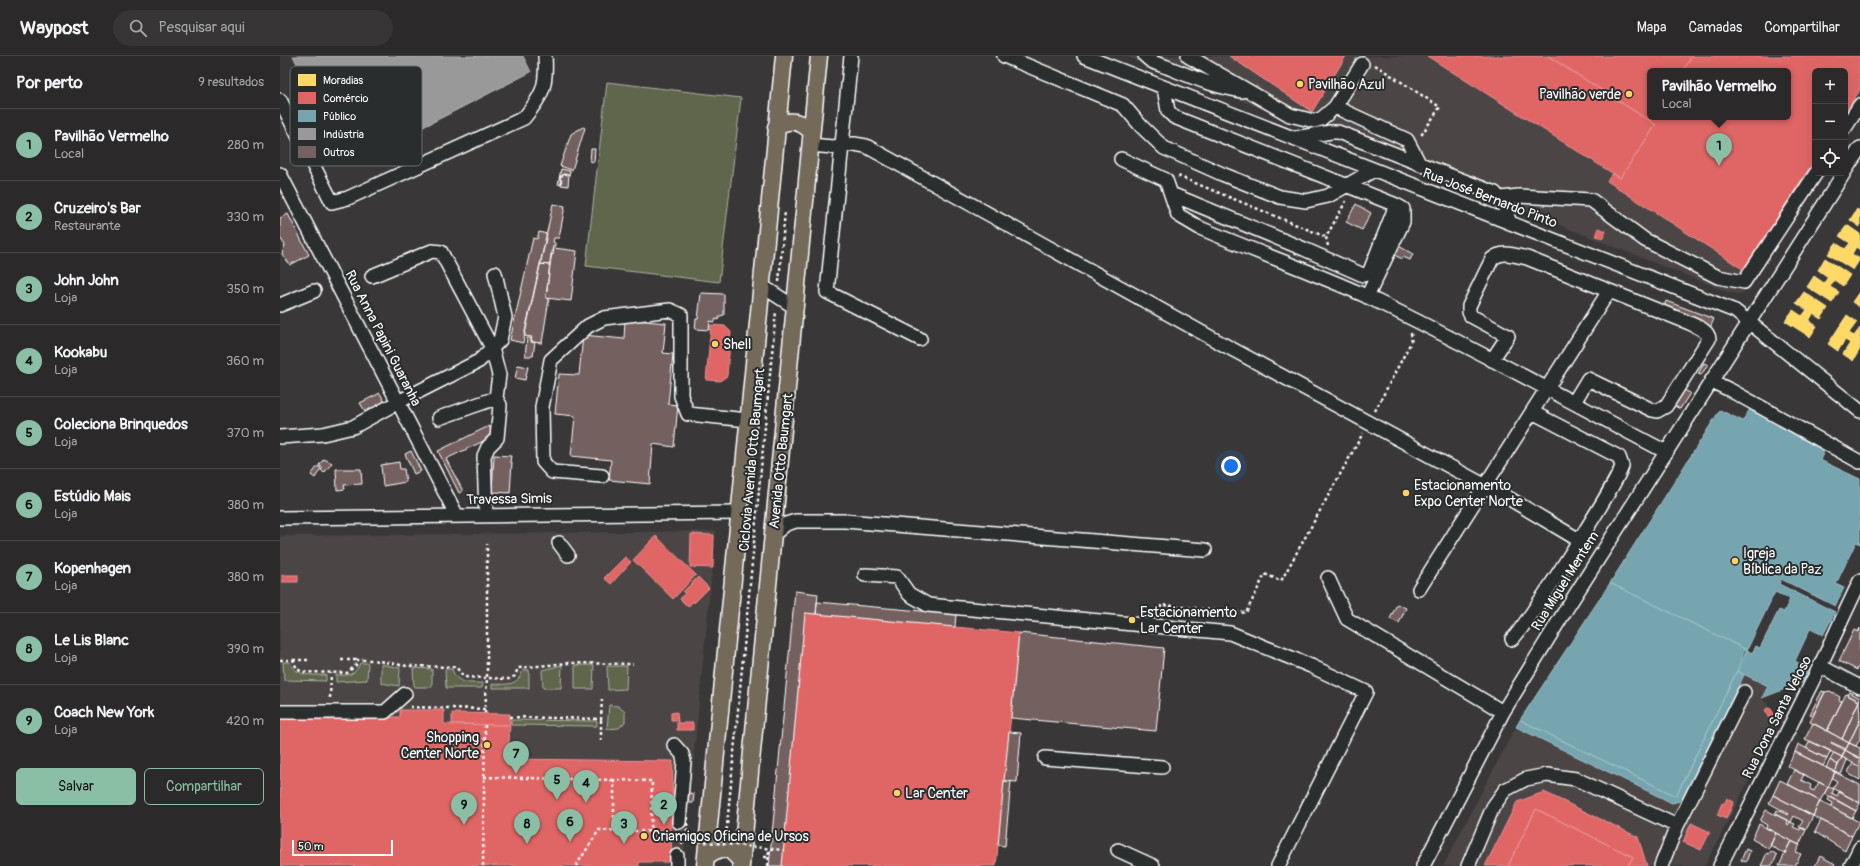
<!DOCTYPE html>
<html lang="pt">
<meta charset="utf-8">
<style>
:root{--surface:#2b292a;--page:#373536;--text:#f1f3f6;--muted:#a6a6a8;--line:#474547;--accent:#8abfa5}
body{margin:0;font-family:Pangolin,sans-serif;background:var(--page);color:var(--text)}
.controls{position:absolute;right:12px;top:12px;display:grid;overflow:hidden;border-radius:6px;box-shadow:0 4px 16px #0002}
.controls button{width:36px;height:36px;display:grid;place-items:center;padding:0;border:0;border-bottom:1px solid var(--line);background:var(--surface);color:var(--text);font:20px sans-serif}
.scale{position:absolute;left:12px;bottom:10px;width:101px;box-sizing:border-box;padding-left:4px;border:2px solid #fff;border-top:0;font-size:11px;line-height:14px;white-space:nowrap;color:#fff;-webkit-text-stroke:3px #2a2d2e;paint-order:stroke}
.you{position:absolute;left:951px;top:410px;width:14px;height:14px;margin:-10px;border:3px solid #fff;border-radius:50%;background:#1a73e8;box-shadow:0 0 0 6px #1a73e833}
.badge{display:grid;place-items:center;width:26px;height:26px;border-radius:50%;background:var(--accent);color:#111;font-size:13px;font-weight:700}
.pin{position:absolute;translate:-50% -33px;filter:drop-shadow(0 1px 2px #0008)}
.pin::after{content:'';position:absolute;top:21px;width:14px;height:12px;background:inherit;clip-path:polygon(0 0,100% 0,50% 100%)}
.popup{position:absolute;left:1367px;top:12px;width:144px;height:52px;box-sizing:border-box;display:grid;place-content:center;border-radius:6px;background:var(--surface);filter:drop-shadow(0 1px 3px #0005);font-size:13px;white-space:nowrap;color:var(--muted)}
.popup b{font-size:15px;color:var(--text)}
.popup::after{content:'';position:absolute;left:50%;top:100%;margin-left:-8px;border:8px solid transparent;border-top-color:var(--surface)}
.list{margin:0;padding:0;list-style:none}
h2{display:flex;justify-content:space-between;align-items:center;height:52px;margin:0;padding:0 16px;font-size:17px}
h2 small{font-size:13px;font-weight:400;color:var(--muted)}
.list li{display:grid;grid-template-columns:26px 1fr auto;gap:12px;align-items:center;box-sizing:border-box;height:72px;padding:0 16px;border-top:1px solid var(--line)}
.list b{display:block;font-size:15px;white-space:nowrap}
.list p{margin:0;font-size:13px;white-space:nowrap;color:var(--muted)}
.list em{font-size:13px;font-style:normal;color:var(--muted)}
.actions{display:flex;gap:8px;padding:12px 16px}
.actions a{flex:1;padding:9px 0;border:1px solid var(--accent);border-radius:6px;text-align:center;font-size:14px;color:var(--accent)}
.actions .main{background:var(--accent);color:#111}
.icon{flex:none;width:22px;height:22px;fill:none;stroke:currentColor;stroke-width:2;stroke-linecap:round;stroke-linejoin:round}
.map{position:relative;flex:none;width:1580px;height:810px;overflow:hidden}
header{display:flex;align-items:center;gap:24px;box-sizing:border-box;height:56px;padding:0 20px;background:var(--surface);border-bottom:1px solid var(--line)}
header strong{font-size:19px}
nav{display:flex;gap:22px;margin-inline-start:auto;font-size:14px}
.search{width:280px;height:36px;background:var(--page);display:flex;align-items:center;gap:10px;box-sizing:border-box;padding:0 14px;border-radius:22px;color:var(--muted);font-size:15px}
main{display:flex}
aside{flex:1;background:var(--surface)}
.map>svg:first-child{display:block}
.built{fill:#4b4444;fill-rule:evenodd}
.green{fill:#5f664c;stroke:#afb2a6}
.homes{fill:#ffd966;stroke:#ffe494}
.shops{fill:#e06666;stroke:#e99494}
.public{fill:#76a5af;stroke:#9fc0c7;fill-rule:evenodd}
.industry{fill:#999;stroke:#b8b8b8}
.building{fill:#756161;stroke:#fff}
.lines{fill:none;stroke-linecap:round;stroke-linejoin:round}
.minor-casing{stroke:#fff;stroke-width:16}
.major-casing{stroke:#fff;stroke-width:19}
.path{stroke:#fff;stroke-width:2.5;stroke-dasharray:3 3;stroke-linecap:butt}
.minor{stroke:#2a2d2e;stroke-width:13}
.major{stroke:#736b5a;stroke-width:16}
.path-bridge{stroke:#fff;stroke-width:2.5;stroke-dasharray:3 3;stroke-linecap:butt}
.poi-dot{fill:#ffd166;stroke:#2a2d2e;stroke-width:1.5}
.labels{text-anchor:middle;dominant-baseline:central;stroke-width:4;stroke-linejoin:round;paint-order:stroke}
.poi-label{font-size:14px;fill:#fff;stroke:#2a2d2e;text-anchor:start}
.street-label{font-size:14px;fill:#fff;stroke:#2a2d2e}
.key{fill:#2a2d2e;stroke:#6a6c6d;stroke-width:1}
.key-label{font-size:11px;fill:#fff}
</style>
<header>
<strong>Waypost</strong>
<div class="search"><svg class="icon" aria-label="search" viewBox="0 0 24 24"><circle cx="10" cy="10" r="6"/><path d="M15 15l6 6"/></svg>Pesquisar aqui</div>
<nav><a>Mapa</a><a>Camadas</a><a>Compartilhar</a></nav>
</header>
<main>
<aside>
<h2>Por perto<small>9 resultados</small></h2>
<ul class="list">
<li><span class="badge">1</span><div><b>Pavilhão Vermelho</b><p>Local</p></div><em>280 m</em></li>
<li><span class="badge">2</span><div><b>Cruzeiro's Bar</b><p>Restaurante</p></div><em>330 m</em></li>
<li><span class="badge">3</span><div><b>John John</b><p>Loja</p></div><em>350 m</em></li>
<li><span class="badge">4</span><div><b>Kookabu</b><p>Loja</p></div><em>360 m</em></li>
<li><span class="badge">5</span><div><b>Coleciona Brinquedos</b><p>Loja</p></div><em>370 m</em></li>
<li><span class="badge">6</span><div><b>Estúdio Mais</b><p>Loja</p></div><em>380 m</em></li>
<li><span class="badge">7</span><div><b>Kopenhagen</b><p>Loja</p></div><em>380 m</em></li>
<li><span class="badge">8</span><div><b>Le Lis Blanc</b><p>Loja</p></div><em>390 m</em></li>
<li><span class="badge">9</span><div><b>Coach New York</b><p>Loja</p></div><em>420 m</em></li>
</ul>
<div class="actions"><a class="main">Salvar</a><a>Compartilhar</a></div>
</aside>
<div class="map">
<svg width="1580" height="810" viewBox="0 0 1580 810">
<rect width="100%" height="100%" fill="#393738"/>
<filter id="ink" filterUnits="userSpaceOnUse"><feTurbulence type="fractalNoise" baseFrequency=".025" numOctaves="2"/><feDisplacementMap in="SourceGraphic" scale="8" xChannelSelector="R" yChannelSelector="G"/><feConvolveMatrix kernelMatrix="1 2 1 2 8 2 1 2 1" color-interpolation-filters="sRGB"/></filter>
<g filter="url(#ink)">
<path class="built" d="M 845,0 L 1580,0 L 1580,62 L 1565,84 L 1565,15 L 1535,15 L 1535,117 L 1543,117 L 1463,237 L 1456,238 L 1450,237 L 1151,118 ZM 1370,15 L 1508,15 L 1508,61 L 1370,61 Z
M 436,475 L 403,810 L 0,810 L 0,480 Z
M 1330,527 L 1467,594 L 1457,615 L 1488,630 L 1482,642 L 1500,664 L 1425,810 L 1163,810 L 1233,676 Z"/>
<path class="green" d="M 327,26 L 461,42 L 439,226 L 306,210 Z
M 3,606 L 10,606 C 16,621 32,619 46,619 L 46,625 L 4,624 Z
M 80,607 L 88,607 L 87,624 L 56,626 L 56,619 C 67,620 76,619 80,607 Z
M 101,608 L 120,612 L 119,630 L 101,627 Z
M 282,609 L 281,632 L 263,632 L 262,614 Z
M 295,609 L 314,609 L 313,633 L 295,633 Z
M 327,610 L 347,610 L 346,633 L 328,634 Z
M 133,612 L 152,613 L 152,631 L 134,631 Z
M 165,613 L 172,613 C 177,629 189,627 203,627 L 202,632 L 166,632 Z
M 243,614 L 249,614 L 249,632 L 212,632 L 212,628 C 227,628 237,631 243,614 Z
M 329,649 L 338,650 L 345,656 L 345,666 L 339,672 L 327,673 Z
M 231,664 L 317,665 L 317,670 L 231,669 Z"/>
<path class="homes" d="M 1577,153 L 1580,155 L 1580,171 L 1570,164 Z
M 1567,169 L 1580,178 L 1580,194 L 1576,191 L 1572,198 L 1580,203 L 1573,214 L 1548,198 L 1556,187 L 1565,193 L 1570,187 L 1559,180 Z
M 1545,202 L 1570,219 L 1563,230 L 1554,224 L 1550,231 L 1559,236 L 1552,247 L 1527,231 L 1534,220 L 1544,227 L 1548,221 L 1538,214 Z
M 1524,236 L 1548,252 L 1541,263 L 1533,258 L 1529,265 L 1537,270 L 1530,281 L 1505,265 L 1513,254 L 1522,260 L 1527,254 L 1516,247 Z
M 1579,236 L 1580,237 L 1579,251 L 1572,246 Z
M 1567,259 L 1577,266 L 1569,277 L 1574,280 L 1580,272 L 1580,293 L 1573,305 L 1563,298 L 1570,287 L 1565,284 L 1558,295 L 1548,288 Z"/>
<path class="shops" d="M 949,0 L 1066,0 L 1032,56 Z
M 1147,0 L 1268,0 L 1376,69 L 1340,122 Z
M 1268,0 L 1412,0 L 1403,15 L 1370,15 L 1370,61 L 1372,61 L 1370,65 Z
M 1412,0 L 1580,0 L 1580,34 L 1565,57 L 1565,15 L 1535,15 L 1535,103 L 1464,214 L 1327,125 L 1333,117 L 1340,122 L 1376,69 L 1370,65 L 1372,61 L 1508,61 L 1508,15 L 1403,15 Z
M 1319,172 L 1326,175 L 1323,182 L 1316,180 Z
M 431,269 L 445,270 L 451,276 L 447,320 L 440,325 L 426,324 Z
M 411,478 L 434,479 L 433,512 L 410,511 Z
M 376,480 L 416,519 L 393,543 L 353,504 Z
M 345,501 L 351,506 L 331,528 L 324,522 Z
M 2,519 L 18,519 L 18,526 L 2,526 Z
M 418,521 L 429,532 L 414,547 L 413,545 L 408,551 L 400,543 L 405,537 L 403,536 Z
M 525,557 L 739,577 L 716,810 L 502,810 Z
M 1487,652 L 1491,653 L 1494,658 L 1492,662 L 1488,661 L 1485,655 Z
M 120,654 L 164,654 L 164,668 L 230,669 L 228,703 L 393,705 L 391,806 L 359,806 L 359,810 L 0,810 L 0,659 L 120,661 Z
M 397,656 L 398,667 L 413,667 L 413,674 L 397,674 L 397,664 L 391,664 L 391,657 Z
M 172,657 L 230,658 L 230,669 L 172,668 Z
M 1264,736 L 1358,781 L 1367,810 L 1348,810 L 1353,801 L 1256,753 L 1228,810 L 1205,810 L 1237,746 Z
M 1447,742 L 1454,746 L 1446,763 L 1437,759 L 1442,747 L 1444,748 Z
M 1256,753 L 1353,801 L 1348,810 L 1228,810 Z
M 1411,767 L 1430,776 L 1421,794 L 1403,786 Z"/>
<path class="public" d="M 1471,351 L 1547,389 L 1540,404 L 1580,423 L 1580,488 L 1576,486 L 1556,528 L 1564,532 L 1555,550 L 1501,523 L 1499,528 L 1555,556 L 1543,579 L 1530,573 L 1515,605 L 1529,613 L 1523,626 L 1482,642 L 1488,630 L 1457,615 L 1465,593 L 1330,527 L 1440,354 L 1463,365 ZM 1495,536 L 1510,543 L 1504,556 L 1499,554 L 1480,592 L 1476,590 L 1472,597 L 1467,594 Z
M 1330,527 L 1467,594 L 1396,740 L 1240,664 Z
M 1457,615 L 1464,619 L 1404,744 L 1392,747 L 1236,671 L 1240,664 L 1396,740 Z"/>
<path class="industry" d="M 13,0 L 243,0 L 251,16 L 69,109 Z"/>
<path class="building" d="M 303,71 L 305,72 L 292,114 L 280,110 L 291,78 Z
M 311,93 L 315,93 L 314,106 L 310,105 Z
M 281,113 L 290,115 L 289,119 L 283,118 L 283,120 L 280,120 L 281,129 L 278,128 Z
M 283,118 L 289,119 L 288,130 L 281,129 L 282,124 L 280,123 L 280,120 L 283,120 Z
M 273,148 L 285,150 L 279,182 L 274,182 L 273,186 L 275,187 L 275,191 L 273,190 L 270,209 L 260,208 Z
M 1076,148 L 1091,157 L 1082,174 L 1066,166 Z
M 8,158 L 29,199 L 10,209 L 2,198 L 5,189 L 0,182 L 0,162 Z
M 259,176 L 267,178 L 243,287 L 230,284 L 253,182 L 257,183 Z
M 1097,178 L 1133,198 L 1130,204 L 1123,201 L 1122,203 L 1098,190 L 1100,188 L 1093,184 Z
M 274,192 L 297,195 L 291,245 L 266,242 L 271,198 L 273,199 Z
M 260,208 L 270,209 L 266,242 L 269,243 L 262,287 L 251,286 L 252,281 L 244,280 Z
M 421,237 L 444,238 L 444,259 L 440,260 L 438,264 L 435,263 L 435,266 L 430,265 L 429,274 L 415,273 L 416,263 L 418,263 Z
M 1386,245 L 1434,263 L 1430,272 L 1383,254 Z
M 345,263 L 386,267 L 383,297 L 393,298 L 388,348 L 398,349 L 394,391 L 373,388 L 370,428 L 329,424 L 331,404 L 291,400 L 295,360 L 275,358 L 279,318 L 299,319 L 303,279 L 344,283 Z
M 247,282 L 251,282 L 251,286 L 255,286 L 253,300 L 245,300 Z
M 1424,307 L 1428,309 L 1421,319 L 1418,318 Z
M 238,309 L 248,311 L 245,324 L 235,322 Z
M 1400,332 L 1410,337 L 1400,353 L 1390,347 Z
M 100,337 L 107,351 L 88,360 L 80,347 Z
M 209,370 L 214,380 L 166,403 L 183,435 L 179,437 L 158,395 Z
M 131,395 L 141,415 L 134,418 L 125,398 Z
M 214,399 L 231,400 L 230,406 L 232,406 L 230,437 L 212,436 Z
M 44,403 L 52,407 L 44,417 L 41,414 L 43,412 L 39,409 Z
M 119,406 L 120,413 L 124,413 L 126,426 L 103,430 L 101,409 Z
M 38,410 L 41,412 L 35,422 L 31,419 Z
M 56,413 L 81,413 L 82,428 L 64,429 L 65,433 L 57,434 Z
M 1305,480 L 1312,485 L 1265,558 L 1258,553 Z
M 515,535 L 538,538 L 536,558 L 525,557 L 502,810 L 489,810 Z
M 537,546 L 676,558 L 675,571 L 536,558 Z
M 1117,548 L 1126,552 L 1119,567 L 1110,563 Z
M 1580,572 L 1580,608 L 1577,614 L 1559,605 L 1574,574 L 1578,576 Z
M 739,577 L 884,592 L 876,675 L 731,662 Z
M 1542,635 L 1545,636 L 1533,659 L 1530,658 Z
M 1550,635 L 1560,641 L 1559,644 L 1562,645 L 1547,675 L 1530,666 L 1545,636 Z
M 1569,636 L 1580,642 L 1579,645 L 1567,639 Z
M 1566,638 L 1579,645 L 1562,683 L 1547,675 Z
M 1579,645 L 1580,664 L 1569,687 L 1562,683 Z
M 1580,664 L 1580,683 L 1576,690 L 1569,687 Z
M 1533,667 L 1569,687 L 1566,693 L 1551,686 L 1551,687 L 1565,694 L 1562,701 L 1525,683 Z
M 729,676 L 741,677 L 737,726 L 724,725 Z
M 1530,685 L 1551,695 L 1547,703 L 1526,692 Z
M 1569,687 L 1580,692 L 1580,702 L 1565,694 Z
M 1518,688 L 1547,703 L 1543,710 L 1515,696 Z
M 1565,694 L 1580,703 L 1580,711 L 1562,701 Z
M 1515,696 L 1555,716 L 1548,731 L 1507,710 Z
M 1554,697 L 1562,701 L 1558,709 L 1550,704 Z
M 1562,701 L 1567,704 L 1561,719 L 1555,716 Z
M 1550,704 L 1558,709 L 1555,716 L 1546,712 Z
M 1573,707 L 1580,711 L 1580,724 L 1569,718 L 1568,716 Z
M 1514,714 L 1524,719 L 1521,724 L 1531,729 L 1530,733 L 1534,735 L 1539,726 L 1548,731 L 1540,745 L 1507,728 Z
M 1555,716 L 1580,729 L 1580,747 L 1553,732 L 1557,725 L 1552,722 Z
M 1500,724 L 1540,745 L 1533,760 L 1493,739 Z
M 724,725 L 731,725 L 725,790 L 718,789 Z
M 1548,731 L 1554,733 L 1552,737 L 1557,740 L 1559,736 L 1580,747 L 1576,755 L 1544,738 Z
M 409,737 L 414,738 L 413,747 L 408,747 Z
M 1493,739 L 1533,760 L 1526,774 L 1519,771 L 1523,765 L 1514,760 L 1511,766 L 1495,758 L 1497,754 L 1508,759 L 1509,758 L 1489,747 Z
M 1550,740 L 1576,755 L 1572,762 L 1551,751 L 1553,747 L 1548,744 Z
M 1540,745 L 1579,766 L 1572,780 L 1533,760 Z
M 1486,754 L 1508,765 L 1507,767 L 1508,769 L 1510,766 L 1515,768 L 1513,771 L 1520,774 L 1521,772 L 1526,774 L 1519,789 L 1486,772 L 1487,769 L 1480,765 Z
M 1541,764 L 1572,780 L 1565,795 L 1535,776 Z
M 1479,768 L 1496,777 L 1489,793 L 1472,783 Z
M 1496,777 L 1511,785 L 1504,798 L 1490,789 Z
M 1511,785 L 1520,789 L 1516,796 L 1521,798 L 1515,810 L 1499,810 Z
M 1466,793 L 1470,795 L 1466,806 L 1461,804 Z
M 1491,795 L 1497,799 L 1494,806 L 1491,810 L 1481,810 L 1487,797 L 1489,798 Z
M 1540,800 L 1555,808 L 1554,810 L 1535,810 Z"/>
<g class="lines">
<g class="minor-casing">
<path id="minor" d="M 571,0 L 547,236 L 640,283
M 724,0 L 843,49 L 861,70 L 884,92 L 942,118 L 1000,141 L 1026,145 L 1048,140 L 1094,114
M 804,0 L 1455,255 L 1580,355
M 865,0 C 872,7 878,8 887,11 C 912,21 935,31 962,35
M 908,0 L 1010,59 L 1034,65 L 1041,63 L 1055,51 L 1082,8
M 884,32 L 888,55 L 894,61 L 1116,149 L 1123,153 L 1123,166 L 1087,241
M 0,44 L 52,146 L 68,142 L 244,62 C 263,39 267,30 265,0
M 1055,51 L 1127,84 L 1139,107
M 1565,72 L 1580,49
M 1015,82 L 1051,76 L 1058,76 L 1215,137 C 1224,145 1226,156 1230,167
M 530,89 L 553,91 L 574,88 L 586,90 L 937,285 L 1230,443 L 1299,484
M 841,103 L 886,124 L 898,159 L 920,172 C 976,196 1033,216 1088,241 C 1189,289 1287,344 1386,396
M 1565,115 L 1580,92
M 0,118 L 177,460
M 891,138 L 1024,193 L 1083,219 L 1087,218 L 1090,215 L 1116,149
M 1221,142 L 1239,140 L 1311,144 L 1365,184 L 1438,221 L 1464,226 L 1536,117
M 92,220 L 152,195 L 161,196 L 212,292 L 219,319 L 216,342
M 482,230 L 516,252
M 0,249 L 34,235
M 1212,304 L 1228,280 L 1191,260 L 1189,256 L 1189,250 L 1212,203 C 1222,194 1234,199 1247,202 L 1407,266 C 1415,270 1428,273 1429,283 L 1386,350 L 1377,355 L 1372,354 L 1308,323 L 1294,346
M 1431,325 L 1450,334 L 1580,406
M 159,362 L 216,342 L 220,349 L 217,382 L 208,391 L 204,400 L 206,460
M 0,381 L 43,378 L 73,371 L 118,346 L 199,305 L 220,284 L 225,261 L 215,217
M 322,420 L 272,416 L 263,406 L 262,351 L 271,304 L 308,270 L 324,262 L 390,254 L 401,259 L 401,340 L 408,358 L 468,364
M 0,462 L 458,457
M 494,478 L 506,468 L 516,465 L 565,465 L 925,494
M 279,487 L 288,499
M 585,519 L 617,521 L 629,538 L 648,549 L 950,577 L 1031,610 L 1086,636 L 998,810
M 1048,522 L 1067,563 L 1223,656
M 1139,533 L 1329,235
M 1232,583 C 1242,577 1338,426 1342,410 L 1339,401 L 1252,356
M 1540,610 L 1580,631
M 0,656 L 105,656 L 125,638
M 394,689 L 402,698 L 404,705 L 399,766
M 765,702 L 882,711
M 838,794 L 873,810
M 397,810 L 397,800
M 1143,810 L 1223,656 L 1285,555 L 1564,117
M 1188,810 L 1213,751 L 1225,734 L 1246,723 L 1267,719 L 1296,723 L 1397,770
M 1381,810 L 1397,770 L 1464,636
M 1440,810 L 1540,610 L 1580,525
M 1571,810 L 1580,792"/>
</g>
<g class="major-casing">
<path id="major" d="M 496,71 C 509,62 520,65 531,75
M 426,801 C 441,789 450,790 461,806
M 425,810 C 452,540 477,270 504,0
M 461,810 L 539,0"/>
</g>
<path class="path" d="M 1095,9 L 1160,51 L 1140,81
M 898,120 L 1046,181
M 1048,190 L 1046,181 L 1066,145
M 499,226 L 505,155
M 1095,355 L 1131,286 L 1132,281 L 1130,275
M 880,558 L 881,549 L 966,557 L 985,518 L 1001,525 L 1083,377
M 0,604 L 13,604 L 17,613 L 23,616 L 67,617 L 76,609 L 77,604 L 93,604 L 127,610 L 176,611 L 184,621 L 229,623 L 235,620 L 238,612 L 288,607 L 353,608
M 13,604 L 28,604
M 61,604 L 77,604
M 50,642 L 51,617
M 130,651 L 205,653
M 205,657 L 207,622 L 207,488
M 230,661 L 321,663 L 322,641
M 321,685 L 321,663
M 204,721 L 334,724
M 334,774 L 334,724 L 372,725 L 371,775
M 446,780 L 496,255
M 402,788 L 402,777
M 484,801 L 489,801
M 203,810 L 205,668
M 296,810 L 319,774 L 391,776
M 488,810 L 489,793"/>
<use href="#minor" class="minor"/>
<use href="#major" class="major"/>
<path class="path-bridge" d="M 408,761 L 406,784 L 503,794"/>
</g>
</g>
<g class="poi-dot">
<circle cx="1020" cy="28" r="4"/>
<circle cx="1349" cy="38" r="4"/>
<circle cx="435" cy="288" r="4"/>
<circle cx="1126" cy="437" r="4"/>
<circle cx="1455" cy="505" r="4"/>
<circle cx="852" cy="564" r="4"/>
<circle cx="207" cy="689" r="4"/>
<circle cx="617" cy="737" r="4"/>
<circle cx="364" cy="780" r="4"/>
</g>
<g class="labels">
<g class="poi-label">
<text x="1028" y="28">Pavilhão Azul</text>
<text x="1341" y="38" text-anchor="end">Pavilhão verde</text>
<text x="443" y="288">Shell</text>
<text x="1134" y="429">Estacionamento<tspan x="1134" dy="16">Expo Center Norte</tspan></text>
<text x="1463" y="497">Igreja<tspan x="1463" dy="16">Bíblica da Paz</tspan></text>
<text x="860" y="556">Estacionamento<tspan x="860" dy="16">Lar Center</tspan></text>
<text x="199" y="681" text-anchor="end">Shopping<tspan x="199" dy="16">Center Norte</tspan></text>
<text x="625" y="737">Lar Center</text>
<text x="372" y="780">Criamigos Oficina de Ursos</text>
</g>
<g class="street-label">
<text transform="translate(1210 142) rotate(21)">Rua José Bernardo Pinto</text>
<text transform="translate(103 282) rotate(63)">Rua Anna Papini Guaranha</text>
<text transform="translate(472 404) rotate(-85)">Ciclovia Avenida Otto Baumgart</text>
<text transform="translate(501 405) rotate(-84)">Avenida Otto Baumgart</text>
<text transform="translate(229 443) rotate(-1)">Travessa Simis</text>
<text transform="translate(1285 525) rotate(-58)">Rua Miguel Mentem</text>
<text transform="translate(1497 661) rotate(-63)">Rua Dona Santa Veloso</text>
</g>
</g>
<rect x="10" y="10" width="132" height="100" rx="6" class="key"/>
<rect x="18" y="18" width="18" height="12" fill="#ffd966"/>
<rect x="18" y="36" width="18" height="12" fill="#e06666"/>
<rect x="18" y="54" width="18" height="12" fill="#76a5af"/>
<rect x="18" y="72" width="18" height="12" fill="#999"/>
<rect x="18" y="90" width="18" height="12" fill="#756161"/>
<g class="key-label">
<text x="43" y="28">Moradias</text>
<text x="43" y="46">Comércio</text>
<text x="43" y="64">Público</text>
<text x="43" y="82">Indústria</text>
<text x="43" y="100">Outros</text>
</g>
</svg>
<div class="controls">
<button>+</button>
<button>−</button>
<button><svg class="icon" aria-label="locate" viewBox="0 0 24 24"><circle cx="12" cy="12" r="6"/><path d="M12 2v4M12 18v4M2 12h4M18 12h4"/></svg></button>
</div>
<div class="scale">50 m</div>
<div class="you"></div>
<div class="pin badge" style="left:1439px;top:110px">1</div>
<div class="popup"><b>Pavilhão Vermelho</b>Local</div>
<div class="pin badge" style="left:384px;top:769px">2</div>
<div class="pin badge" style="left:344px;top:788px">3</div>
<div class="pin badge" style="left:306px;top:747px">4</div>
<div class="pin badge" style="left:277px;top:744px">5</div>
<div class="pin badge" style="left:290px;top:786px">6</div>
<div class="pin badge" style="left:236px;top:718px">7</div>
<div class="pin badge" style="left:247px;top:788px">8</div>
<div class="pin badge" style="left:184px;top:769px">9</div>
</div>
</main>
